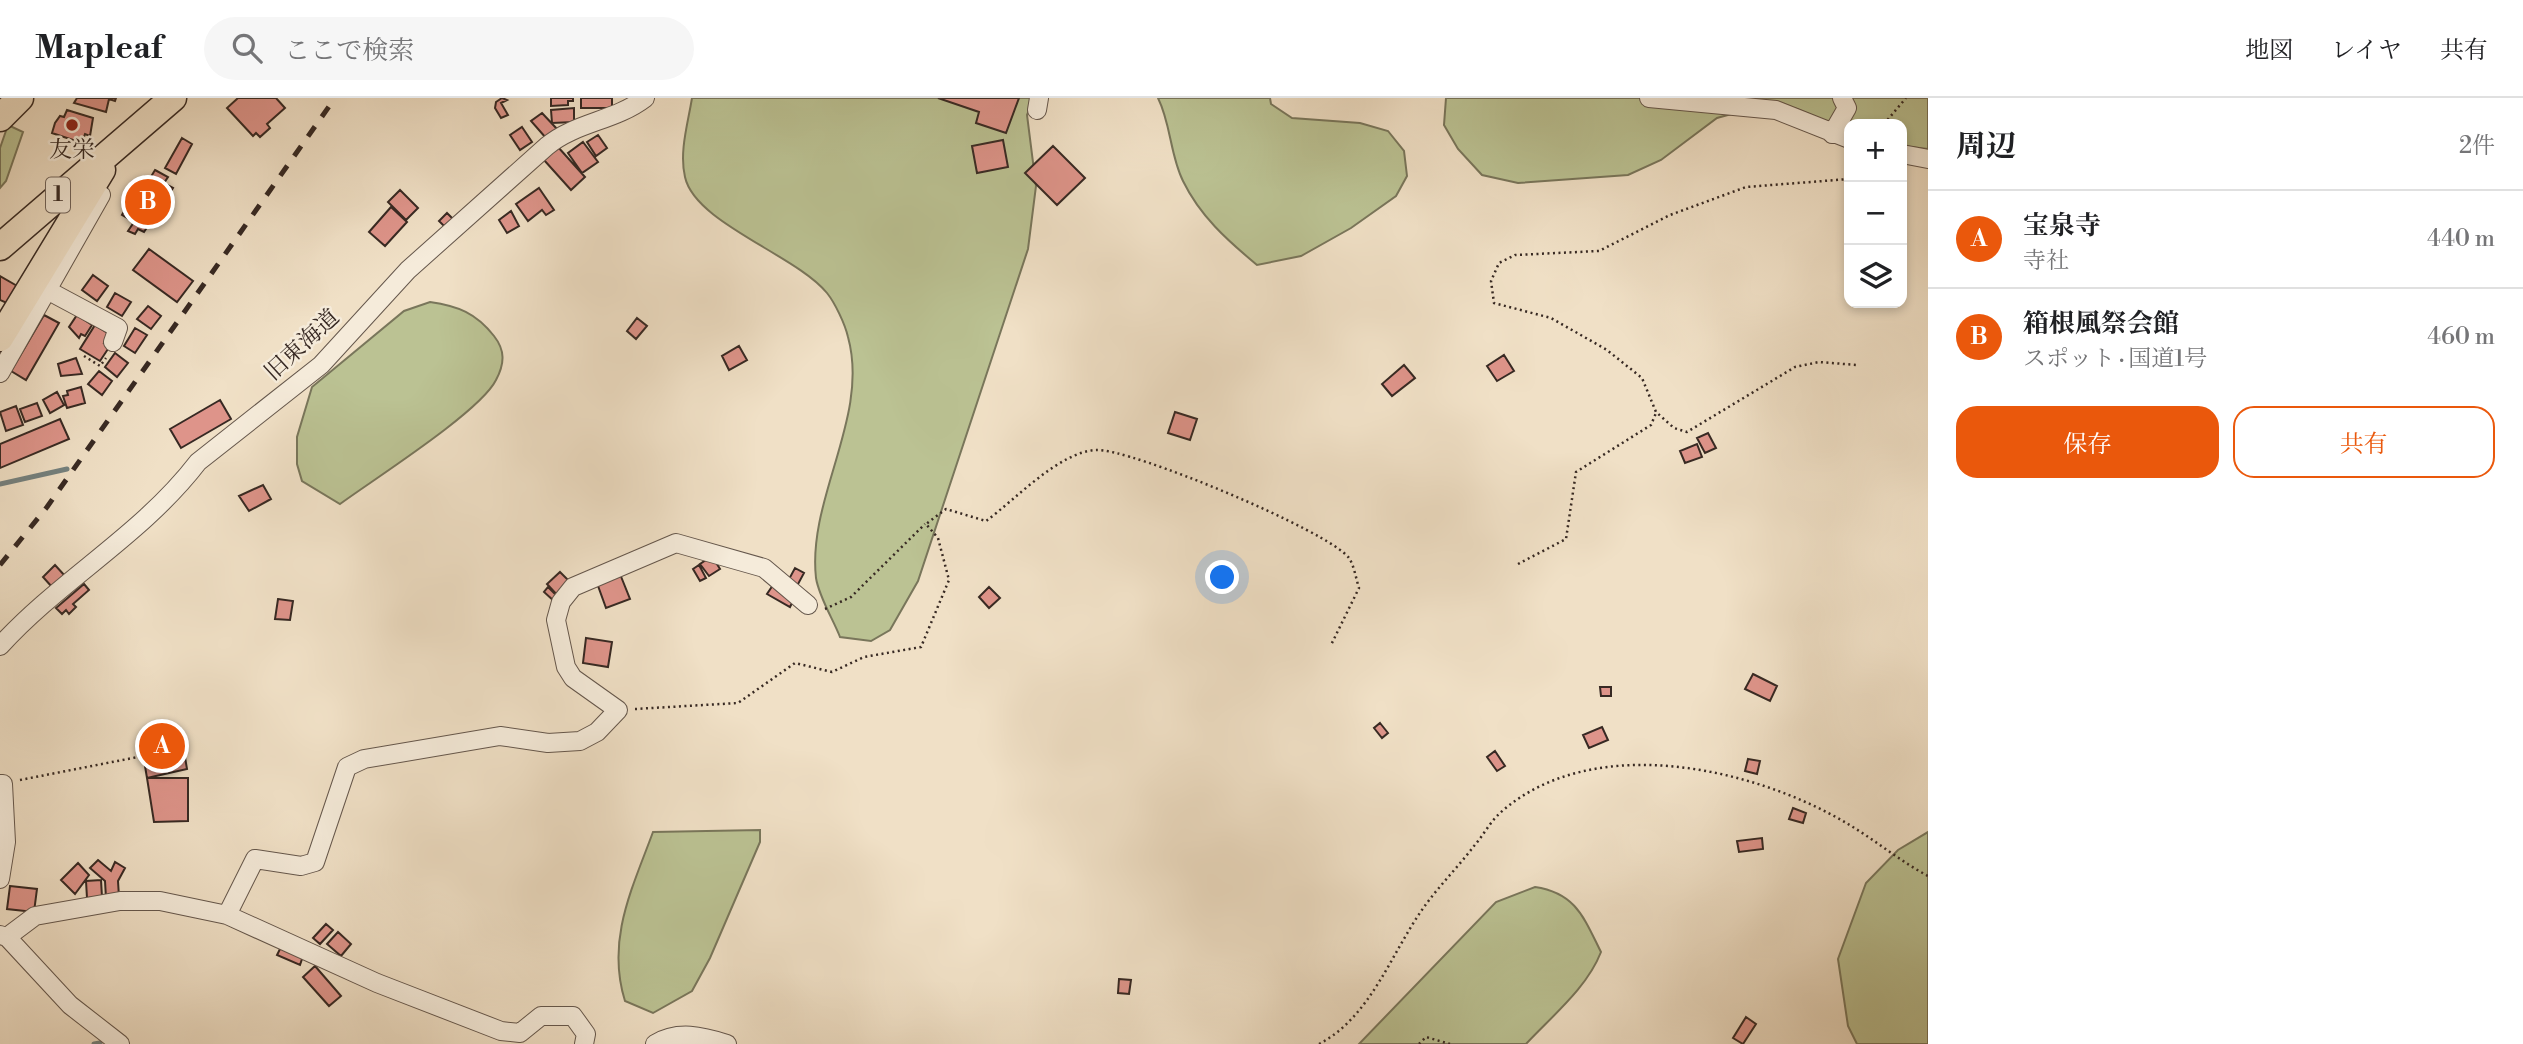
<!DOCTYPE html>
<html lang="ja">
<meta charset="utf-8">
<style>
:root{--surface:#fff;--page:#f6f6f6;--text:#202124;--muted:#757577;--line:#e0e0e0;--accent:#ea580c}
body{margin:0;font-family:"Libre Bodoni","Noto Serif JP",serif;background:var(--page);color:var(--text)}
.controls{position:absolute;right:21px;top:21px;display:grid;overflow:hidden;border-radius:14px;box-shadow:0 4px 10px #0003}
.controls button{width:63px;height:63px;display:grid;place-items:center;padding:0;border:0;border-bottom:2px solid var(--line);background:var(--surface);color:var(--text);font:35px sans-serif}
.you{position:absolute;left:1223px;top:480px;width:24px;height:24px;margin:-18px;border:5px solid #fff;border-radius:50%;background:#1a73e8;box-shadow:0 0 0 10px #1a73e833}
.badge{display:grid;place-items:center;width:46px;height:46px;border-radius:50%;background:var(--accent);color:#fff;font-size:23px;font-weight:700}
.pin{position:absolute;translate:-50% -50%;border:4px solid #fff;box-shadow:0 2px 7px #0006}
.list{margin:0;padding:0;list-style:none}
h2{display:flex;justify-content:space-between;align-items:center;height:91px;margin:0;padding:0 28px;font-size:30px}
h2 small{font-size:23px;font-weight:400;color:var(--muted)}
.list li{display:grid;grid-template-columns:46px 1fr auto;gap:21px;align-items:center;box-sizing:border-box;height:98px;padding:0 28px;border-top:2px solid var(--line)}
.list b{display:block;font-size:26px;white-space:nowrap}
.list p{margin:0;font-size:23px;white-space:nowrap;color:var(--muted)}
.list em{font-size:23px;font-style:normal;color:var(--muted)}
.actions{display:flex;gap:14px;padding:21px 28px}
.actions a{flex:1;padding:16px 0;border:2px solid var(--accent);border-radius:21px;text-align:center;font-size:24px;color:var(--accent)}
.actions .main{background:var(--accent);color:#fff}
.icon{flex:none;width:38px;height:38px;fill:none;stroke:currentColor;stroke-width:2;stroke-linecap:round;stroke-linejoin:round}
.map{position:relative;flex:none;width:1928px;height:946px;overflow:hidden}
header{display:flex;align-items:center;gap:42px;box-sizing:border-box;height:98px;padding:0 35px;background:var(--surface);border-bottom:2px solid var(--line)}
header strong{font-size:33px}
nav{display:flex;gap:38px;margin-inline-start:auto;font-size:24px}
.search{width:490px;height:63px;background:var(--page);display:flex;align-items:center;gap:18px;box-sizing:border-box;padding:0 24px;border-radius:38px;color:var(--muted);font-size:26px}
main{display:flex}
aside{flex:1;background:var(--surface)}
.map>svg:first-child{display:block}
.green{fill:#bbc293;stroke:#79765b;stroke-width:2}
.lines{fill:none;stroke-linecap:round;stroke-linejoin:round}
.stream{stroke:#74817f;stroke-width:5}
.building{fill:#de948a;stroke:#372923;stroke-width:2}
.minor-casing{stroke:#65574c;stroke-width:20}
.highway-casing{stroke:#372923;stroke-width:29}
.path{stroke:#372923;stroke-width:2.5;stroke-dasharray:2 3.5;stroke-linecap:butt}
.minor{stroke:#f5ebda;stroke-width:18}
.highway{stroke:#f0e0c6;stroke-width:26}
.rail{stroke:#372923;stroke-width:5;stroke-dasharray:12 12;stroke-linecap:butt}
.poi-dot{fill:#8f2418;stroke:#f5ebda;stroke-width:2.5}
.labels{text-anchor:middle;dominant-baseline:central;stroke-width:5;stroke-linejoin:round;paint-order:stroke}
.shield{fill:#f5ebda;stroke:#70635a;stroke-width:2}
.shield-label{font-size:21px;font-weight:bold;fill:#372923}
.poi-label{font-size:23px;fill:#372923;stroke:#f5ebda}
.street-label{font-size:23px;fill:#372923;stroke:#f5ebda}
</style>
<header>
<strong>Mapleaf</strong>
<div class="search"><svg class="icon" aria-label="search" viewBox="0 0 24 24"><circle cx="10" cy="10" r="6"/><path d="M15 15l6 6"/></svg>ここで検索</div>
<nav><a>地図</a><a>レイヤ</a><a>共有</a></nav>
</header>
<main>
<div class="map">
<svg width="1928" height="946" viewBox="0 0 1928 946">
<rect width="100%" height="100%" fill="#f0e0c6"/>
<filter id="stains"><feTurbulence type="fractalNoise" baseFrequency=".00286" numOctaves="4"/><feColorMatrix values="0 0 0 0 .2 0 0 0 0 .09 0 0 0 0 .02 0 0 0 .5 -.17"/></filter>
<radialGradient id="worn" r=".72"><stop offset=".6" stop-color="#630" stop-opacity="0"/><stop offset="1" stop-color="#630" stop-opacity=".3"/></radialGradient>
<path class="green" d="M 692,0 L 1034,0 L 1027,17 L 1036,88 L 1028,151 L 918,483 L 890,532 L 871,543 L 840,539 C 833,521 819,499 816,480 C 807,400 870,319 848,239 C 845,226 835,205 827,195 C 796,157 695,125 685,79 C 679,54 688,25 692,0 Z
M 1158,0 L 1270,0 L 1271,6 L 1292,20 L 1360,25 L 1388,33 L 1404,53 L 1407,78 L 1396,98 L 1351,130 L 1301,158 L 1257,167 C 1227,142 1200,118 1183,83 C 1170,57 1171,26 1158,0 Z
M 1446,0 L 1928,0 L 1928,51 L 1902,48 L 1902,26 L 1849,26 L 1849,33 L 1797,11 L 1771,5 L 1717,20 L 1661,62 L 1628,77 L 1518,85 L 1482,77 L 1458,51 L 1444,27 Z
M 8,27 L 23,34 L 6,83 L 0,90 L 0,50 Z
M 430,204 C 458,208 476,215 494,238 C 505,252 505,265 496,282 C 480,314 374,381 340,406 L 302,383 L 297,366 L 297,339 L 312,289 L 404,213 Z
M 760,732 L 760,744 L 710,860 L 692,893 L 653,915 L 625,903 C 606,842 632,791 653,734 Z
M 1928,734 L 1928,946 L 1857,946 L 1848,928 L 1838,861 L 1866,785 L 1898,752 Z
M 1535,789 C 1576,795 1584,820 1601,854 C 1587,890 1552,918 1526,946 L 1359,946 L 1496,804 Z"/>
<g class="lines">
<path class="stream" d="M 0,386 L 67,371
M 94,946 L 100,945"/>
</g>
<path class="building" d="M 77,0 L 116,0 L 115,3 L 109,1 L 106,14 L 74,5 Z
M 238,0 L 276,0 L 285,10 L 267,26 L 270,30 L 260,39 L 256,35 L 253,38 L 227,10 Z
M 502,0 L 507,2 L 501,5 L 508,17 L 501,20 L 495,10 L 496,4 Z
M 551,0 L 573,0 L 573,3 L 568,3 L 568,7 L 551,8 Z
M 581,0 L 612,0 L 612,10 L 581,10 Z
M 938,0 L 1019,0 L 1006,35 L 976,25 L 979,14 Z
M 574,10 L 574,24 L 552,25 L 551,12 Z
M 67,12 L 93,20 L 90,38 L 85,36 L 82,45 L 52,35 L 55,25 L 60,18 L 64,19 Z
M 542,15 L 557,31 L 546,40 L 531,23 Z
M 522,29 L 532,44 L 520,52 L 510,37 Z
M 598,37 L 607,50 L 596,58 L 587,44 Z
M 182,40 L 192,46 L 176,76 L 165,70 Z
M 1003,42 L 1008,69 L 977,75 L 972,48 Z
M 583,44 L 598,64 L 582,75 L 568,55 Z
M 1053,48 L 1085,80 L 1057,107 L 1025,75 Z
M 558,49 L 585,79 L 571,92 L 544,62 Z
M 155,72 L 168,79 L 164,85 L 173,90 L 150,129 L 148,128 L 144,134 L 138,131 L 135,136 L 128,133 L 134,124 L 122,117 L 145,79 L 149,82 Z
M 539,90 L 554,112 L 546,117 L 542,112 L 528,123 L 516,106 Z
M 400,92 L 418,110 L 406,122 L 388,104 Z
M 391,109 L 407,124 L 385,148 L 369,134 Z
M 511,113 L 519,128 L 507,135 L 499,122 Z
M 447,115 L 453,121 L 444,128 L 439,123 Z
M 149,151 L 193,183 L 177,204 L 133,172 Z
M 93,177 L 108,188 L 97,203 L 82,192 Z
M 0,178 L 19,189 L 9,206 L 0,202 Z
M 115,195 L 131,204 L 122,218 L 107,209 Z
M 148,208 L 161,218 L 151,231 L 137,221 Z
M 44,217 L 59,225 L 26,282 L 11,273 Z
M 77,217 L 92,227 L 85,238 L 81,236 L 79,240 L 69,229 Z
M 637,220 L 647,228 L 636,241 L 627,233 Z
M 95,227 L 109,236 L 104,245 L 110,248 L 100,263 L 80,251 Z
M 135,230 L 147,237 L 135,255 L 124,248 Z
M 739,248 L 747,262 L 729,272 L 722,258 Z
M 115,255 L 128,265 L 117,279 L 105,269 Z
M 1504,257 L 1514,273 L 1497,283 L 1487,268 Z
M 76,260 L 82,276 L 61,278 L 58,266 Z
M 1404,267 L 1415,280 L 1392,298 L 1382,286 Z
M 99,273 L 112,283 L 102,297 L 88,286 Z
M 81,289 L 85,305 L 67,310 L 63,298 L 68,297 L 67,293 Z
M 57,294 L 64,307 L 50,315 L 43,302 Z
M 220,302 L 231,321 L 181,350 L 170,331 Z
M 37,305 L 42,318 L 25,324 L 20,311 Z
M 16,308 L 23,327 L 6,333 L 0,314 Z
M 1175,314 L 1197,321 L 1190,342 L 1168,335 Z
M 60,321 L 69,341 L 0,370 L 0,346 Z
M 1708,335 L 1716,350 L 1705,355 L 1697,340 Z
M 1697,346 L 1702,359 L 1685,365 L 1680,353 Z
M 263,387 L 271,401 L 249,413 L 239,398 Z
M 712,458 L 720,471 L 709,478 L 700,466 Z
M 55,467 L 65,478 L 52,489 L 43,479 Z
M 699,467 L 706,480 L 700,483 L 693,471 Z
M 795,470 L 804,475 L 797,488 L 788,483 Z
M 560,474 L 572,486 L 559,499 L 547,486 Z
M 620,476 L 630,501 L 606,510 L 597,485 Z
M 84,486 L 89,492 L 73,506 L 76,509 L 69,516 L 66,512 L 62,516 L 56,510 Z
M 773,487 L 795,499 L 790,509 L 767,496 Z
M 548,489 L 558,499 L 554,503 L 544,494 Z
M 989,489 L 1000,500 L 989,510 L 979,499 Z
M 278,501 L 293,503 L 290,522 L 275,521 Z
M 586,540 L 612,544 L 608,569 L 583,565 Z
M 1753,576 L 1777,588 L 1770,603 L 1745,591 Z
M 1600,589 L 1611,589 L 1611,598 L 1601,598 Z
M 1380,625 L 1388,635 L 1382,640 L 1374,630 Z
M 1602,629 L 1608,642 L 1589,650 L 1583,637 Z
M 180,630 L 187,671 L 147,680 L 140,638 Z
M 1495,653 L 1505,668 L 1497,673 L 1487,659 Z
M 1748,661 L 1760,663 L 1757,676 L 1745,673 Z
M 147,680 L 188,680 L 188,723 L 154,724 Z
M 1793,710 L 1806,715 L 1803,725 L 1789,721 Z
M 1762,740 L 1763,751 L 1739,754 L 1737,743 Z
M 98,762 L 111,773 L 115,764 L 125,770 L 118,783 L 119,799 L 106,800 L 105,783 L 90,770 Z
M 78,765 L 89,777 L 75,796 L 61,782 Z
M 101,782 L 102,799 L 87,800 L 86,783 Z
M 10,788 L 37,791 L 34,814 L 7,811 Z
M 326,826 L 333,832 L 320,846 L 313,840 Z
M 338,834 L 351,846 L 341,858 L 327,846 Z
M 281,849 L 303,858 L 300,867 L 277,857 Z
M 315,868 L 341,898 L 329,908 L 303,879 Z
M 1119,881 L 1131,882 L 1129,896 L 1118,895 Z
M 1746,919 L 1756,926 L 1743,946 L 1733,940 Z"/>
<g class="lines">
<g class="minor-casing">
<path id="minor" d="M 1649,0 L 1776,12 L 1849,41
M 1037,12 L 1039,0
M 1832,36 L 1847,10 L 1842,0
M 1902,56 L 1928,61
M 47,192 L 118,230 L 113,244
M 0,275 L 101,97
M 0,548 C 61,481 142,437 198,364 L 321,267 L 408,172 L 547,48 C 576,24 615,23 645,0
M 0,686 L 3,686 L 6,744 L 0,781
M 227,817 L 255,761 L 301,768 L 315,764 L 347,669 L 364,661 L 500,638 L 548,645 L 580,643 L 597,634 L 618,612 L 573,580 L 566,569 L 556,522 L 561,504 L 573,489 L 676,445 L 764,470 L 808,507
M 0,837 L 7,839 L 70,907 L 120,946
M 7,839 L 35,818 L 120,803 L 160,803 L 227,817 L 377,885 L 501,933 L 520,935 L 541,918 L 573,918 L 586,936 L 584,946
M 655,946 C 678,932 702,938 727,946"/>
</g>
<g class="highway-casing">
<path id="highway" d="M 0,20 L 20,0
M 0,149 L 173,0
M 0,240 L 102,72"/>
</g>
<path class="path" d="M 1884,26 L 1906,0
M 1849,81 L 1746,89 L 1670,117 L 1599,153 L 1515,157 L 1499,165 L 1491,183 L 1494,205 L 1551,220 L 1607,252 L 1642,280 L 1656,314 L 1674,330 L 1687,334 L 1795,269 L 1819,264 L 1857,267
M 84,258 L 100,268 L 106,260
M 1518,466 L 1566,441 L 1576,374 L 1651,327 L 1656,315
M 825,511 L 851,499 L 925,426
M 635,611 L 738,605 L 795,565 L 832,574 L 864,559 L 921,549 L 949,482 L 938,440 L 926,426 L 946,411 L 986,423 C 1016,401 1059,354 1096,352 C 1130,350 1329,433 1349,460 C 1354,467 1356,481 1359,490 L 1331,547
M 20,682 L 143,658
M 1319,946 C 1371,919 1391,855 1424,809 C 1439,788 1458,769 1474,748 C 1483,738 1490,724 1500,715 C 1591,633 1753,669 1848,726 C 1875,742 1900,763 1928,778
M 1419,946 L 1426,939 L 1450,946"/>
<use href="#minor" class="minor"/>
<use href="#highway" class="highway"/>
<path class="rail" d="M 0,467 L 47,409 L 335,0"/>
</g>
<circle class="poi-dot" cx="72" cy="27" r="7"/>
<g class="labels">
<rect class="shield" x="46" y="79.5" width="24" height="35" rx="5"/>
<g class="shield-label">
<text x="58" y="97">1</text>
</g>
<g class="poi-label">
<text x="72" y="52">友栄</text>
</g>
<g class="street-label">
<text transform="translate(302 247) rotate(-43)">旧東海道</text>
</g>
</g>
<rect width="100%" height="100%" filter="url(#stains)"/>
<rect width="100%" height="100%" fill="url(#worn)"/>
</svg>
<div class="controls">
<button>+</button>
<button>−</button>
<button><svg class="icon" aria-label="layers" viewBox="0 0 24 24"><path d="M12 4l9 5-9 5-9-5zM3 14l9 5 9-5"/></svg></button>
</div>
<div class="you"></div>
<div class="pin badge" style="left:162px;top:648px">A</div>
<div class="pin badge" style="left:148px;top:104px">B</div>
</div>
<aside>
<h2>周辺<small>2件</small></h2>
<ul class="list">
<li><span class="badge">A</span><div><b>宝泉寺</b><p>寺社</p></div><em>440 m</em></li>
<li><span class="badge">B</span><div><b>箱根風祭会館</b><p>スポット · 国道1号</p></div><em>460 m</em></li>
</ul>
<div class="actions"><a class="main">保存</a><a>共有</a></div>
</aside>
</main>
